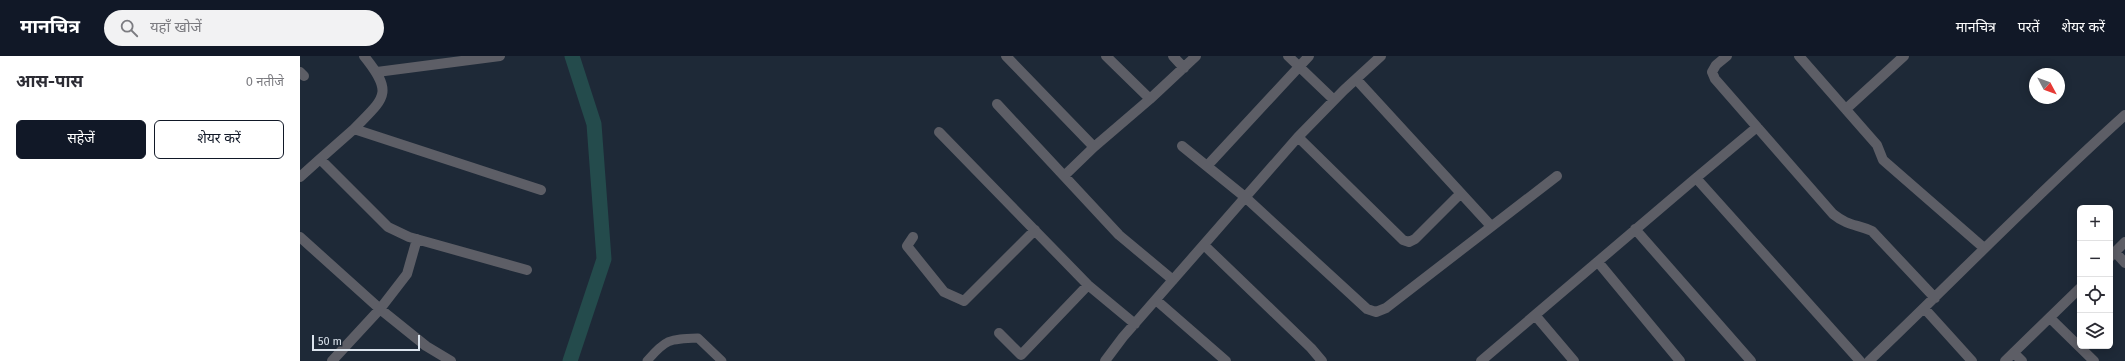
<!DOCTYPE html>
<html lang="hi">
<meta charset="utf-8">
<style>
:root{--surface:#fff;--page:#f2f2f3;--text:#2b2b33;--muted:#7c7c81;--line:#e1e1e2;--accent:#111827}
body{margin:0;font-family:"Fira Sans","Noto Sans Devanagari",sans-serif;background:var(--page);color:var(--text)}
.controls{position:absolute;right:12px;bottom:12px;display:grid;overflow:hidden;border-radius:6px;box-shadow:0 2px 10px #0003}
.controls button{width:36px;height:36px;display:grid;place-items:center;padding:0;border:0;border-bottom:1px solid var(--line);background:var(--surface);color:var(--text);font:20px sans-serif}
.compass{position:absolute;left:1729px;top:12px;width:36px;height:36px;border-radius:50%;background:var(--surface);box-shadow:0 2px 10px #0003;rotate:131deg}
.scale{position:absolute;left:12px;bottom:10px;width:108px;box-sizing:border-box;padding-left:4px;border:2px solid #dce4ed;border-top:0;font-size:11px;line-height:14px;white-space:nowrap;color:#dce4ed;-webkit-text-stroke:3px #1e2937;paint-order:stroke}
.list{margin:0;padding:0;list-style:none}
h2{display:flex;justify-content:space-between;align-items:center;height:52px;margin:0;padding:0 16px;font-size:17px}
h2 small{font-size:13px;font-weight:400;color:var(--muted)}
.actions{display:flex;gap:8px;padding:12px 16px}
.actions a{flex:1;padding:9px 0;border:1px solid var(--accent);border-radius:6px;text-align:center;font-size:14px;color:var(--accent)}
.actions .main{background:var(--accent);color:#fff}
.icon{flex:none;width:22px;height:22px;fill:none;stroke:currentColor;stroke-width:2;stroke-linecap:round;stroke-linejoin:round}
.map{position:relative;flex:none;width:1825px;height:305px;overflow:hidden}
header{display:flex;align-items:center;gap:24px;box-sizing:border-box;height:56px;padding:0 20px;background:var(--accent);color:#fff}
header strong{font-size:19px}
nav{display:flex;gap:22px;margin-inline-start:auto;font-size:14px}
.search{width:280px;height:36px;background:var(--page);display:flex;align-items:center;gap:10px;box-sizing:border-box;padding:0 14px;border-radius:22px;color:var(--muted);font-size:15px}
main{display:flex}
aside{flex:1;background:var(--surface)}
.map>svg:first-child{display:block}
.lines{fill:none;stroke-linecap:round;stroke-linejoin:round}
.canal{stroke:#244b4c;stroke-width:15}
.service{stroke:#5d5e66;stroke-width:9}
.minor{stroke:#5d5e66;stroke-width:10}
</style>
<header>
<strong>मानचित्र</strong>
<div class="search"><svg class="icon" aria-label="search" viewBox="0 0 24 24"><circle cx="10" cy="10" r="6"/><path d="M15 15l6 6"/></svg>यहाँ खोजें</div>
<nav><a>मानचित्र</a><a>परतें</a><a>शेयर करें</a></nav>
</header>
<main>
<aside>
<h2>आस-पास<small>0 नतीजे</small></h2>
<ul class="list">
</ul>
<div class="actions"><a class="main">सहेजें</a><a>शेयर करें</a></div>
</aside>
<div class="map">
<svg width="1825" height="305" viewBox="0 0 1825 305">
<rect width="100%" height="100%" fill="#1e2937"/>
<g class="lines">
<path class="canal" d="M 270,305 L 304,203 L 294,68 L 272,0"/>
<path class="service" d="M 347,305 C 366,283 369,283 398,282 L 422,305"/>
<path class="minor" d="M 706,0 L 794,91 L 850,43
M 806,0 L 850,43 L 896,0
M 873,0 L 884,12
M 988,0 L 1034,44
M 1427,0 L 1416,9 L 1412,16 L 1415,23 L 1533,158 C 1548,170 1556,168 1572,175 L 1635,242
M 1499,0 L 1577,89 L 1583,104 L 1684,192
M 0,16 L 4,20
M 77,16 L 200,0
M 1056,23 L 1191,170
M 697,48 L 819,179 L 873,224
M 1546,53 L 1604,0
M 1457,71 L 1396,122 L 1560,305
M 54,73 C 84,42 95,38 64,0
M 639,76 L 788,229 L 835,268
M 998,81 L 1103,184 L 1109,186 L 1115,183 L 1160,138
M 882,90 L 945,141 L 1067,253 L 1076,256 L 1086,252 L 1257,120
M 20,103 L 54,73 L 241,134
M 907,110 L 1009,0
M 764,120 L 794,91
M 0,121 L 20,103 L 88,171 L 109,181 L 227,214
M 1335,173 L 1451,305
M 0,181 L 80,253 L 107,218 L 117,183
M 613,181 L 607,190 L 644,236 L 664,245 L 735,174
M 904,189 L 1011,292 L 1022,305
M 1815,196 L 1825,207
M 1810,201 L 1825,186
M 1298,206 L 1380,305
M 856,244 L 926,305
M 1624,252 L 1672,305
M 1235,259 L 1274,305
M 1750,262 L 1794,305
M 699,277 L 721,299 L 788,229
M 1714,297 L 1722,305
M 32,305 L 80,253 L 126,290 L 151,305
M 805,305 L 823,281 L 998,81 L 1044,34 L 1081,0
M 1181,305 L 1396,122
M 1569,305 C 1655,223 1737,138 1825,59
M 1705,305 L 1780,232"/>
</g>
</svg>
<div class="controls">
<button>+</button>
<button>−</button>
<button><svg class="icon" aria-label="locate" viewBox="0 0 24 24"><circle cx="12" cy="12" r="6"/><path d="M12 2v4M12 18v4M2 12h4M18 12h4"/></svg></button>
<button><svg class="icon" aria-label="layers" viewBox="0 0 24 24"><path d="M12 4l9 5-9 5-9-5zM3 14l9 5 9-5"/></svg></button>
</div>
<svg class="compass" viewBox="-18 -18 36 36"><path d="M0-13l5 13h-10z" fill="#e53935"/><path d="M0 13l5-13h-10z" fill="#7c7c81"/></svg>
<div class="scale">50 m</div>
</div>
</main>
